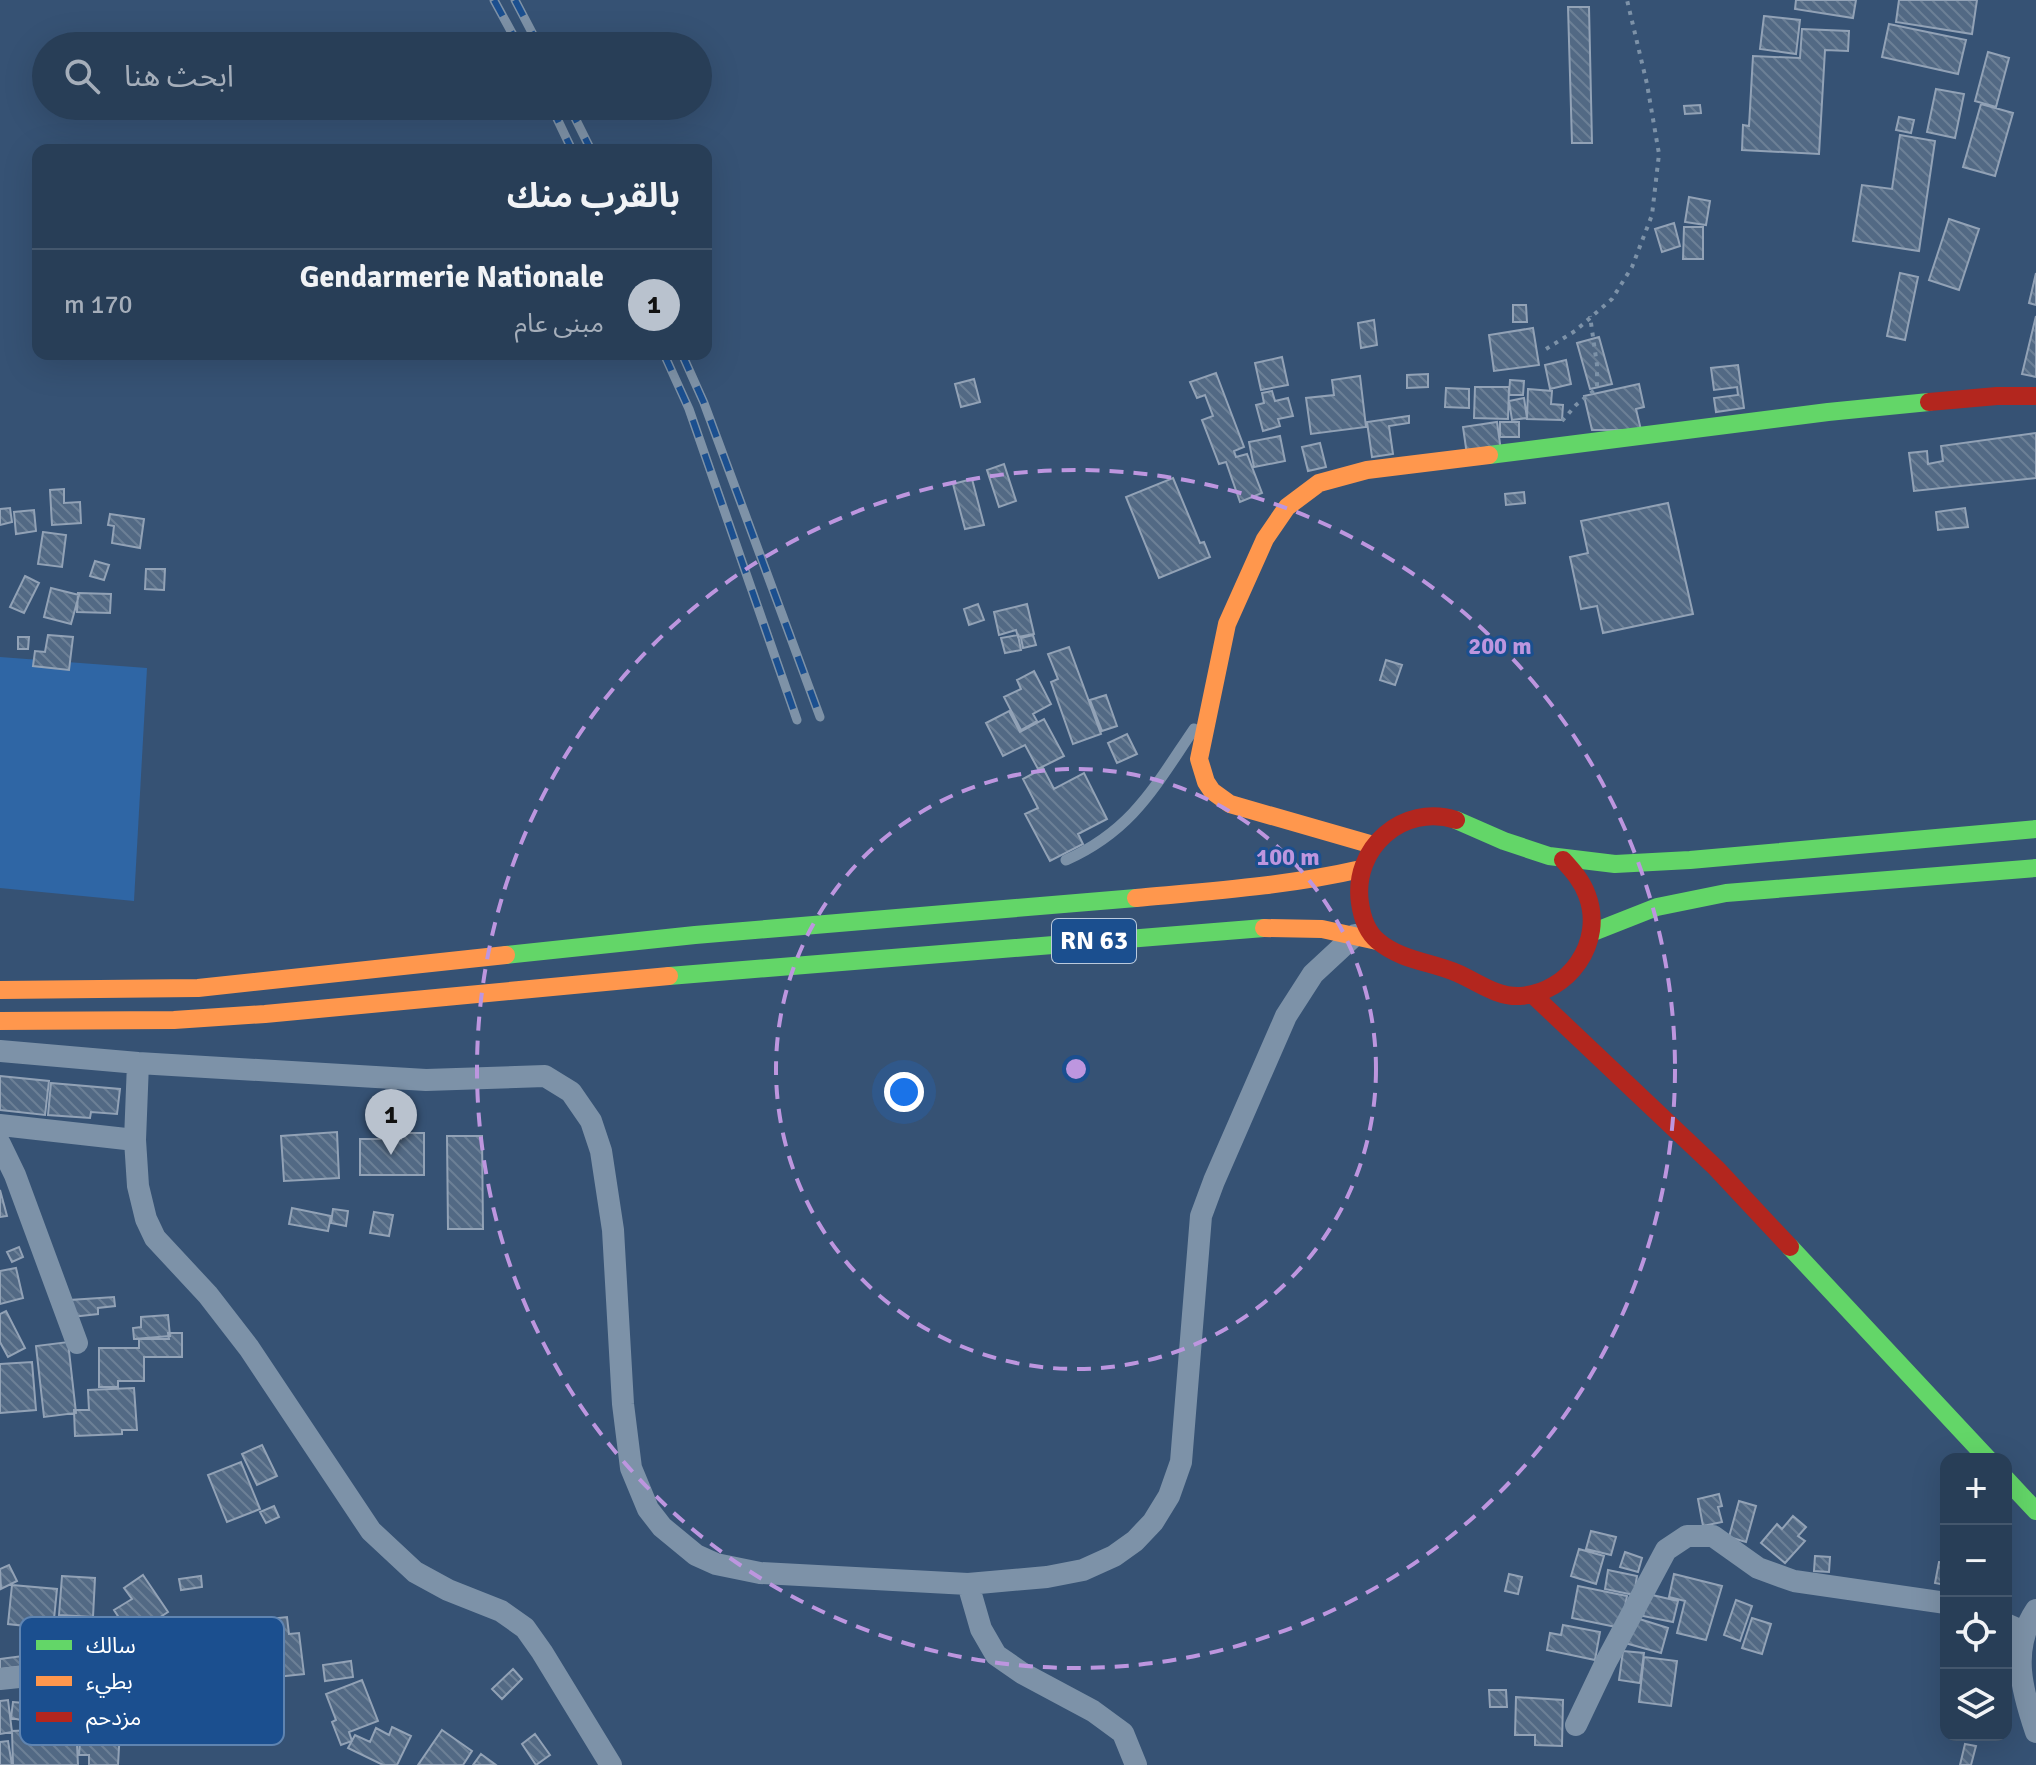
<!DOCTYPE html>
<html lang="ar">
<meta charset="utf-8">
<style>
:root{--surface:#283e57;--page:#344961;--text:#f1f3f6;--muted:#a5aeba;--line:#44576d;--accent:#b9c2ce}
body{margin:0;font-family:Signika,"Noto Sans Arabic",sans-serif;background:var(--page);color:var(--text);direction:rtl}
.controls{position:absolute;right:24px;bottom:24px;display:grid;overflow:hidden;border-radius:16px;box-shadow:0 8px 32px #0002}
.controls button{width:72px;height:72px;display:grid;place-items:center;padding:0;border:0;border-bottom:2px solid var(--line);background:var(--surface);color:var(--text);font:40px sans-serif}
.you{position:absolute;left:904px;top:1092px;width:28px;height:28px;margin:-20px;border:6px solid #fff;border-radius:50%;background:#1a73e8;box-shadow:0 0 0 12px #1a73e833}
.badge{display:grid;place-items:center;width:52px;height:52px;border-radius:50%;background:var(--accent);color:#111;font-size:26px;font-weight:700}
.pin{position:absolute;translate:-50% -66px;filter:drop-shadow(0 2px 4px #0008)}
.pin::after{content:'';position:absolute;top:42px;width:28px;height:24px;background:inherit;clip-path:polygon(0 0,100% 0,50% 100%)}
.list{margin:0;padding:0;list-style:none}
h2{display:flex;justify-content:space-between;align-items:center;height:104px;margin:0;padding:0 32px;font-size:34px}
h2 small{font-size:26px;font-weight:400;color:var(--muted)}
.list li{display:grid;grid-template-columns:52px 1fr auto;gap:24px;align-items:center;box-sizing:border-box;height:112px;padding:0 32px;border-top:2px solid var(--line)}
.list b{display:block;font-size:30px;white-space:nowrap}
.list p{margin:0;font-size:26px;white-space:nowrap;color:var(--muted)}
.list em{font-size:26px;font-style:normal;color:var(--muted)}
.icon{flex:none;width:44px;height:44px;fill:none;stroke:currentColor;stroke-width:2;stroke-linecap:round;stroke-linejoin:round}
.map{position:relative;flex:none;width:2036px;height:1765px;overflow:hidden;direction:ltr}
.search{position:absolute;background:var(--surface);box-shadow:0 8px 32px #0002;left:32px;top:32px;width:680px;height:88px;display:flex;align-items:center;gap:20px;box-sizing:border-box;padding:0 28px;border-radius:44px;color:var(--muted);font-size:30px}
.panel{position:absolute;background:var(--surface);box-shadow:0 8px 32px #0002;left:32px;top:144px;width:680px;height:216px;border-radius:16px;direction:rtl}
.map>svg:first-child{display:block}
.pitch{fill:#2f66a5}
.building{fill:url(#building-back-hatch);stroke:#92a2b6;stroke-width:2}
.lines{fill:none;stroke-linecap:round;stroke-linejoin:round}
.path{stroke:#7d92a8;stroke-width:4;stroke-dasharray:4 6;stroke-linecap:butt}
.lane{stroke:#7d92a8;stroke-width:11}
.street{stroke:#7d92a8;stroke-width:22}
.fast{stroke:#63d668;stroke-width:18}
.slow{stroke:#ff974d;stroke-width:18}
.jam{stroke:#b3261e;stroke-width:18}
.rail-casing{stroke:#7e92a7;stroke-width:9}
.rail{stroke:#1b4f8f;stroke-width:6;stroke-dasharray:18;stroke-linecap:butt}
.ring{fill:none;stroke:#bd96df;stroke-width:4;stroke-dasharray:14 10}
.labels{text-anchor:middle;dominant-baseline:central;stroke-width:6;stroke-linejoin:round;paint-order:stroke}
.shield{fill:#1b4f8f;stroke:#bbcadd;stroke-width:2}
.shield-label{font-size:26px;font-weight:bold;fill:#fff}
.key{fill:#1b4f8f;stroke:#5f84b1;stroke-width:2}
.key-label{font-size:22px;fill:#fff}
.centre{fill:#bd96df;stroke:#1b4f8f;stroke-width:4}
.ring-label{font-size:24px;text-anchor:middle;font-weight:bold;fill:#bd96df;stroke:#1b4f8f;stroke-width:6;stroke-linejoin:round;paint-order:stroke}
</style>
<div class="map">
<svg width="2036" height="1765" viewBox="0 0 2036 1765">
<defs>
<pattern id="building-back-hatch" width="6" height="6" patternUnits="userSpaceOnUse" patternTransform="scale(2)"><rect width="6" height="6" fill="#526984"/><path d="M-1 5l2 2M0 0l6 6M5-1l2 2" fill="none" stroke="#6c8096"/></pattern>
</defs>
<rect width="100%" height="100%" fill="#365274"/>
<path class="pitch" d="M 0,657 L 147,668 L 134,901 L 0,888 Z"/>
<path class="building" d="M 1796,0 L 1856,0 L 1853,18 L 1795,9 Z
M 1899,0 L 1977,0 L 1972,34 L 1896,22 Z
M 1568,7 L 1589,7 L 1592,143 L 1572,143 Z
M 1764,16 L 1800,20 L 1796,54 L 1760,49 Z
M 1889,24 L 1966,40 L 1958,74 L 1882,57 Z
M 1802,29 L 1849,31 L 1848,51 L 1825,50 L 1819,154 L 1742,150 L 1743,125 L 1749,126 L 1753,56 L 1800,58 Z
M 1988,52 L 2009,58 L 1996,107 L 1975,101 Z
M 1936,89 L 1964,94 L 1955,138 L 1927,132 Z
M 1981,104 L 2013,113 L 1995,176 L 1963,167 Z
M 1700,105 L 1701,113 L 1685,114 L 1684,106 Z
M 1899,117 L 1914,120 L 1911,133 L 1896,130 Z
M 1900,135 L 1935,141 L 1919,251 L 1853,241 L 1862,185 L 1892,189 Z
M 1689,197 L 1710,201 L 1706,225 L 1685,222 Z
M 1949,219 L 1979,229 L 1959,290 L 1929,280 Z
M 1674,223 L 1680,246 L 1662,252 L 1655,229 Z
M 1684,227 L 1703,227 L 1703,259 L 1683,259 Z
M 1900,273 L 1918,277 L 1905,340 L 1887,336 Z
M 2036,273 L 2036,305 L 2029,303 Z
M 1513,305 L 1526,305 L 1527,322 L 1513,322 Z
M 2036,316 L 2036,377 L 2022,374 Z
M 1374,320 L 1377,345 L 1361,348 L 1358,323 Z
M 1533,328 L 1539,365 L 1494,371 L 1489,335 Z
M 1599,337 L 1612,384 L 1590,389 L 1577,343 Z
M 1282,357 L 1288,385 L 1261,390 L 1255,363 Z
M 1566,360 L 1571,384 L 1550,389 L 1545,365 Z
M 1738,365 L 1744,408 L 1716,412 L 1714,398 L 1738,395 L 1737,387 L 1714,390 L 1711,368 Z
M 1216,373 L 1244,447 L 1234,451 L 1236,457 L 1247,454 L 1262,493 L 1240,502 L 1226,462 L 1219,464 L 1202,420 L 1213,416 L 1205,395 L 1197,398 L 1190,382 Z
M 1428,374 L 1428,387 L 1407,388 L 1407,375 Z
M 1360,376 L 1366,427 L 1311,434 L 1306,398 L 1334,395 L 1332,380 Z
M 974,379 L 980,402 L 961,407 L 955,384 Z
M 1510,380 L 1524,381 L 1523,395 L 1509,395 Z
M 1639,384 L 1644,407 L 1636,409 L 1641,430 L 1592,430 L 1584,396 Z
M 1475,387 L 1509,387 L 1508,419 L 1474,418 Z
M 1446,388 L 1469,389 L 1469,408 L 1445,407 Z
M 1528,389 L 1552,391 L 1551,404 L 1563,405 L 1562,420 L 1527,419 Z
M 1272,391 L 1275,401 L 1288,398 L 1293,416 L 1278,419 L 1280,426 L 1263,431 L 1256,405 L 1264,403 L 1262,393 Z
M 1524,398 L 1527,418 L 1512,420 L 1509,401 Z
M 1409,416 L 1409,423 L 1389,426 L 1393,454 L 1372,457 L 1367,422 Z
M 1497,422 L 1501,451 L 1467,455 L 1463,427 Z
M 1500,422 L 1519,422 L 1519,437 L 1500,437 Z
M 2036,433 L 2036,478 L 1914,491 L 1909,453 L 1927,451 L 1928,464 L 1943,461 L 1941,446 Z
M 1280,436 L 1285,461 L 1254,467 L 1249,442 Z
M 1320,443 L 1326,467 L 1308,471 L 1302,447 Z
M 1004,464 L 1016,501 L 999,507 L 987,470 Z
M 1173,478 L 1200,543 L 1204,542 L 1210,557 L 1159,578 L 1126,497 Z
M 972,479 L 984,525 L 965,529 L 953,484 Z
M 64,489 L 64,503 L 80,502 L 81,523 L 52,525 L 50,490 Z
M 1524,492 L 1525,503 L 1506,505 L 1505,494 Z
M 1668,503 L 1693,614 L 1603,633 L 1597,606 L 1581,609 L 1570,557 L 1588,553 L 1581,521 Z
M 10,508 L 12,522 L 0,525 L 0,509 Z
M 1965,508 L 1968,527 L 1938,530 L 1936,512 Z
M 34,510 L 36,531 L 16,534 L 14,512 Z
M 110,514 L 144,519 L 140,548 L 112,543 L 114,526 L 108,525 Z
M 43,532 L 66,535 L 62,567 L 38,564 Z
M 95,561 L 109,565 L 104,580 L 90,576 Z
M 146,569 L 165,569 L 164,590 L 145,589 Z
M 25,576 L 39,583 L 24,613 L 10,607 Z
M 51,588 L 79,595 L 71,624 L 44,617 Z
M 78,593 L 111,594 L 110,613 L 77,612 Z
M 978,604 L 984,620 L 969,625 L 964,609 Z
M 1027,604 L 1034,634 L 1018,637 L 1016,630 L 999,635 L 994,612 Z
M 48,635 L 73,637 L 69,670 L 33,666 L 35,651 L 45,652 Z
M 1018,635 L 1021,650 L 1005,653 L 1001,638 Z
M 1033,635 L 1036,645 L 1023,648 L 1021,638 Z
M 18,637 L 29,637 L 28,649 L 18,649 Z
M 1069,647 L 1101,734 L 1073,744 L 1051,682 L 1058,679 L 1048,654 Z
M 1386,660 L 1402,665 L 1395,685 L 1380,680 Z
M 1034,671 L 1051,704 L 1033,714 L 1037,721 L 1021,730 L 1004,697 L 1021,689 L 1017,680 Z
M 1106,695 L 1117,726 L 1102,731 L 1090,700 Z
M 1009,711 L 1020,732 L 1044,719 L 1064,756 L 1038,769 L 1025,745 L 1003,756 L 986,723 Z
M 1127,734 L 1137,754 L 1117,763 L 1108,743 Z
M 1043,768 L 1054,789 L 1084,773 L 1107,819 L 1078,834 L 1083,844 L 1050,861 L 1025,814 L 1038,808 L 1023,779 Z
M 0,1076 L 49,1081 L 45,1115 L 0,1110 Z
M 51,1083 L 120,1089 L 117,1114 L 91,1112 L 90,1118 L 48,1115 Z
M 337,1132 L 339,1178 L 284,1181 L 281,1136 Z
M 401,1133 L 424,1133 L 424,1175 L 360,1175 L 360,1139 L 401,1139 Z
M 447,1136 L 482,1136 L 483,1229 L 448,1229 Z
M 0,1190 L 7,1216 L 0,1217 Z
M 292,1208 L 331,1216 L 328,1231 L 289,1224 Z
M 333,1209 L 348,1211 L 346,1226 L 331,1223 Z
M 374,1212 L 393,1215 L 389,1236 L 370,1233 Z
M 19,1247 L 23,1257 L 12,1262 L 7,1252 Z
M 16,1268 L 23,1298 L 0,1304 L 0,1271 Z
M 114,1297 L 115,1306 L 98,1308 L 98,1314 L 72,1317 L 70,1300 Z
M 6,1311 L 25,1348 L 8,1357 L 0,1342 L 0,1314 Z
M 168,1315 L 170,1336 L 134,1339 L 133,1328 L 141,1327 L 141,1317 Z
M 168,1333 L 182,1333 L 182,1357 L 144,1357 L 144,1381 L 118,1381 L 118,1387 L 99,1387 L 99,1348 L 139,1348 L 139,1339 L 169,1339 Z
M 68,1342 L 76,1413 L 44,1417 L 36,1346 Z
M 32,1362 L 36,1410 L 0,1413 L 0,1364 Z
M 134,1388 L 137,1430 L 122,1430 L 122,1434 L 75,1436 L 74,1410 L 89,1410 L 88,1390 Z
M 262,1445 L 277,1476 L 257,1485 L 242,1454 Z
M 241,1462 L 260,1509 L 227,1522 L 208,1475 Z
M 1719,1494 L 1722,1506 L 1718,1507 L 1722,1522 L 1703,1526 L 1698,1499 Z
M 1739,1501 L 1756,1506 L 1746,1542 L 1729,1537 Z
M 274,1506 L 279,1517 L 266,1523 L 260,1512 Z
M 1793,1516 L 1806,1527 L 1798,1536 L 1805,1541 L 1785,1563 L 1761,1543 L 1777,1524 L 1782,1529 Z
M 1591,1531 L 1616,1537 L 1611,1555 L 1586,1549 Z
M 1579,1549 L 1604,1556 L 1596,1584 L 1571,1576 Z
M 1625,1552 L 1642,1558 L 1638,1572 L 1620,1567 Z
M 1815,1556 L 1830,1557 L 1829,1572 L 1814,1571 Z
M 1939,1562 L 1946,1563 L 1946,1585 L 1935,1583 Z
M 9,1565 L 17,1581 L 1,1589 L 0,1569 Z
M 1608,1570 L 1637,1576 L 1634,1595 L 1605,1589 Z
M 1509,1574 L 1522,1577 L 1518,1594 L 1505,1591 Z
M 1674,1574 L 1722,1586 L 1706,1640 L 1677,1633 L 1685,1601 L 1669,1597 Z
M 143,1575 L 168,1612 L 131,1636 L 114,1610 L 132,1599 L 124,1588 Z
M 62,1576 L 95,1578 L 93,1617 L 59,1615 Z
M 201,1576 L 202,1587 L 181,1590 L 179,1579 Z
M 12,1585 L 57,1589 L 53,1629 L 8,1624 Z
M 1578,1586 L 1627,1596 L 1621,1628 L 1572,1618 Z
M 1648,1594 L 1678,1601 L 1673,1622 L 1643,1616 Z
M 1736,1600 L 1752,1606 L 1740,1641 L 1724,1635 Z
M 287,1617 L 289,1634 L 299,1633 L 304,1674 L 267,1678 L 260,1620 Z
M 1633,1617 L 1668,1628 L 1661,1653 L 1625,1643 Z
M 1752,1618 L 1771,1624 L 1762,1654 L 1742,1648 Z
M 1563,1625 L 1600,1632 L 1595,1660 L 1547,1650 L 1550,1633 L 1561,1635 Z
M 1623,1651 L 1644,1653 L 1640,1683 L 1619,1680 Z
M 30,1655 L 32,1665 L 0,1669 L 0,1659 Z
M 1644,1657 L 1677,1661 L 1671,1706 L 1639,1702 Z
M 351,1661 L 353,1677 L 325,1681 L 323,1665 Z
M 513,1669 L 522,1679 L 502,1699 L 492,1689 Z
M 362,1680 L 378,1721 L 349,1732 L 352,1741 L 341,1745 L 332,1722 L 336,1720 L 326,1694 Z
M 1489,1690 L 1506,1690 L 1507,1707 L 1490,1707 Z
M 1516,1697 L 1563,1700 L 1562,1746 L 1535,1745 L 1535,1735 L 1515,1735 Z
M 8,1700 L 12,1732 L 0,1734 L 0,1701 Z
M 13,1702 L 23,1703 L 21,1720 L 11,1718 Z
M 392,1727 L 411,1736 L 397,1765 L 383,1765 L 348,1748 L 355,1735 L 370,1742 L 376,1728 L 389,1735 Z
M 81,1728 L 120,1730 L 118,1765 L 89,1765 L 89,1755 L 79,1755 Z
M 35,1730 L 35,1743 L 77,1744 L 78,1765 L 13,1765 L 12,1731 Z
M 442,1730 L 472,1751 L 463,1765 L 418,1765 Z
M 535,1734 L 550,1755 L 536,1765 L 522,1744 Z
M 8,1741 L 12,1765 L 0,1765 L 0,1742 Z
M 1965,1744 L 1976,1746 L 1971,1765 L 1960,1765 Z
M 481,1754 L 496,1765 L 473,1765 Z"/>
<g class="lines">
<path class="path" d="M 1546,349 L 1575,331 L 1612,299 L 1632,267 L 1652,215 L 1659,154 L 1647,84 L 1627,0
M 1562,421 L 1576,405 L 1597,388 L 1597,365 L 1590,316"/>
<path class="lane" d="M 1066,860 C 1133,830 1155,786 1194,729"/>
<path class="street" d="M 0,1051 L 138,1063 L 426,1080 L 545,1076 L 571,1092 L 591,1121 L 601,1151 L 613,1230 L 623,1404 L 631,1468 L 648,1509 L 662,1527 L 696,1555 L 716,1564 L 760,1573 L 968,1584 L 1047,1577 L 1083,1570 L 1114,1556 L 1135,1541 L 1153,1522 L 1169,1496 L 1181,1462 L 1201,1216 L 1214,1181 L 1286,1016 L 1313,974 L 1355,935
M 138,1063 L 135,1140 L 138,1186 L 146,1219 L 155,1238 L 208,1295 L 249,1348 L 371,1531 L 415,1572 L 448,1590 L 501,1611 L 525,1628 L 542,1652 L 611,1765
M 0,1125 L 135,1140
M 0,1144 L 15,1175 L 77,1343
M 968,1584 L 981,1629 L 996,1655 L 1022,1673 L 1093,1711 L 1123,1733 L 1136,1765
M 2036,1610 C 2010,1649 2022,1691 2036,1732
M 2006,1624 L 2024,1632
M 0,1679 L 19,1677
M 1576,1725 L 1606,1662 L 1666,1550 L 1687,1536 L 1713,1536 L 1758,1568 L 1794,1581 L 1946,1603"/>
<path class="fast" d="M 1489,455 L 1828,412 L 1929,402
M 1456,820 L 1504,841 L 1549,856 L 1615,864 L 1690,860 L 2036,829
M 1591,933 L 1657,907 L 1726,893 L 2036,868
M 506,955 L 695,935 L 1136,898
M 669,976 L 1264,928
M 1790,1247 L 1988,1459
M 2006,1479 L 2036,1511"/>
<path class="slow" d="M 1373,845 L 1230,804 L 1212,791 L 1206,782 L 1199,759 L 1227,624 L 1265,539 L 1287,507 L 1319,483 L 1367,470 L 1489,455
M 1136,898 C 1212,891 1287,886 1361,869
M 1264,928 L 1322,929 L 1377,941
M 0,990 L 198,988 L 506,955
M 0,1021 L 174,1020 L 265,1014 L 669,976"/>
<path class="jam" d="M 1929,402 L 1997,396 L 2036,396
M 1456,820 C 1403,803 1352,848 1360,903 C 1362,917 1367,932 1378,941 C 1400,960 1431,962 1457,973 C 1478,982 1496,997 1520,996 C 1569,993 1605,942 1587,895 C 1582,881 1573,871 1563,860
M 1532,994 L 1716,1168 L 1790,1247"/>
<g class="rail-casing">
<path id="rail" d="M 494,0 L 519,46
M 515,0 L 539,46
M 551,106 L 572,150
M 569,106 L 591,150
M 664,354 L 689,409 L 797,720
M 682,354 L 704,403 L 820,717"/>
</g>
<use href="#rail" class="rail"/>
</g>
<g class="ring">
<circle cx="1076" cy="1069" r="300"/>
<circle cx="1076" cy="1069" r="599"/>
</g>
<g class="labels">
<rect class="shield" x="1052" y="919" width="84" height="44" rx="6"/>
<g class="shield-label">
<text x="1094" y="941">RN 63</text>
</g>
</g>
<rect x="20" y="1617" width="264" height="128" rx="12" class="key"/>
<rect x="36" y="1640" width="36" height="10" fill="#63d668"/>
<rect x="36" y="1676" width="36" height="10" fill="#ff974d"/>
<rect x="36" y="1712" width="36" height="10" fill="#b3261e"/>
<g class="key-label">
<text x="86" y="1653">سالك</text>
<text x="86" y="1689">بطيء</text>
<text x="86" y="1725">مزدحم</text>
</g>
<circle cx="1076" cy="1069" r="12" class="centre"/>
<g class="ring-label">
<text x="1500" y="654">200 m</text>
<text x="1288" y="865">100 m</text>
</g>
</svg>
<div class="controls">
<button>+</button>
<button>−</button>
<button><svg class="icon" aria-label="locate" viewBox="0 0 24 24"><circle cx="12" cy="12" r="6"/><path d="M12 2v4M12 18v4M2 12h4M18 12h4"/></svg></button>
<button><svg class="icon" aria-label="layers" viewBox="0 0 24 24"><path d="M12 4l9 5-9 5-9-5zM3 14l9 5 9-5"/></svg></button>
</div>
<div class="you"></div>
<div class="pin badge" style="left:391px;top:1155px">1</div>
<div class="search"><svg class="icon" aria-label="search" viewBox="0 0 24 24"><circle cx="10" cy="10" r="6"/><path d="M15 15l6 6"/></svg>ابحث هنا</div>
<section class="panel">
<h2>بالقرب منك<small></small></h2>
<ul class="list">
<li><span class="badge">1</span><div><b>Gendarmerie Nationale</b><p>مبنى عام</p></div><em>170 m</em></li>
</ul>
</section>
</div>
